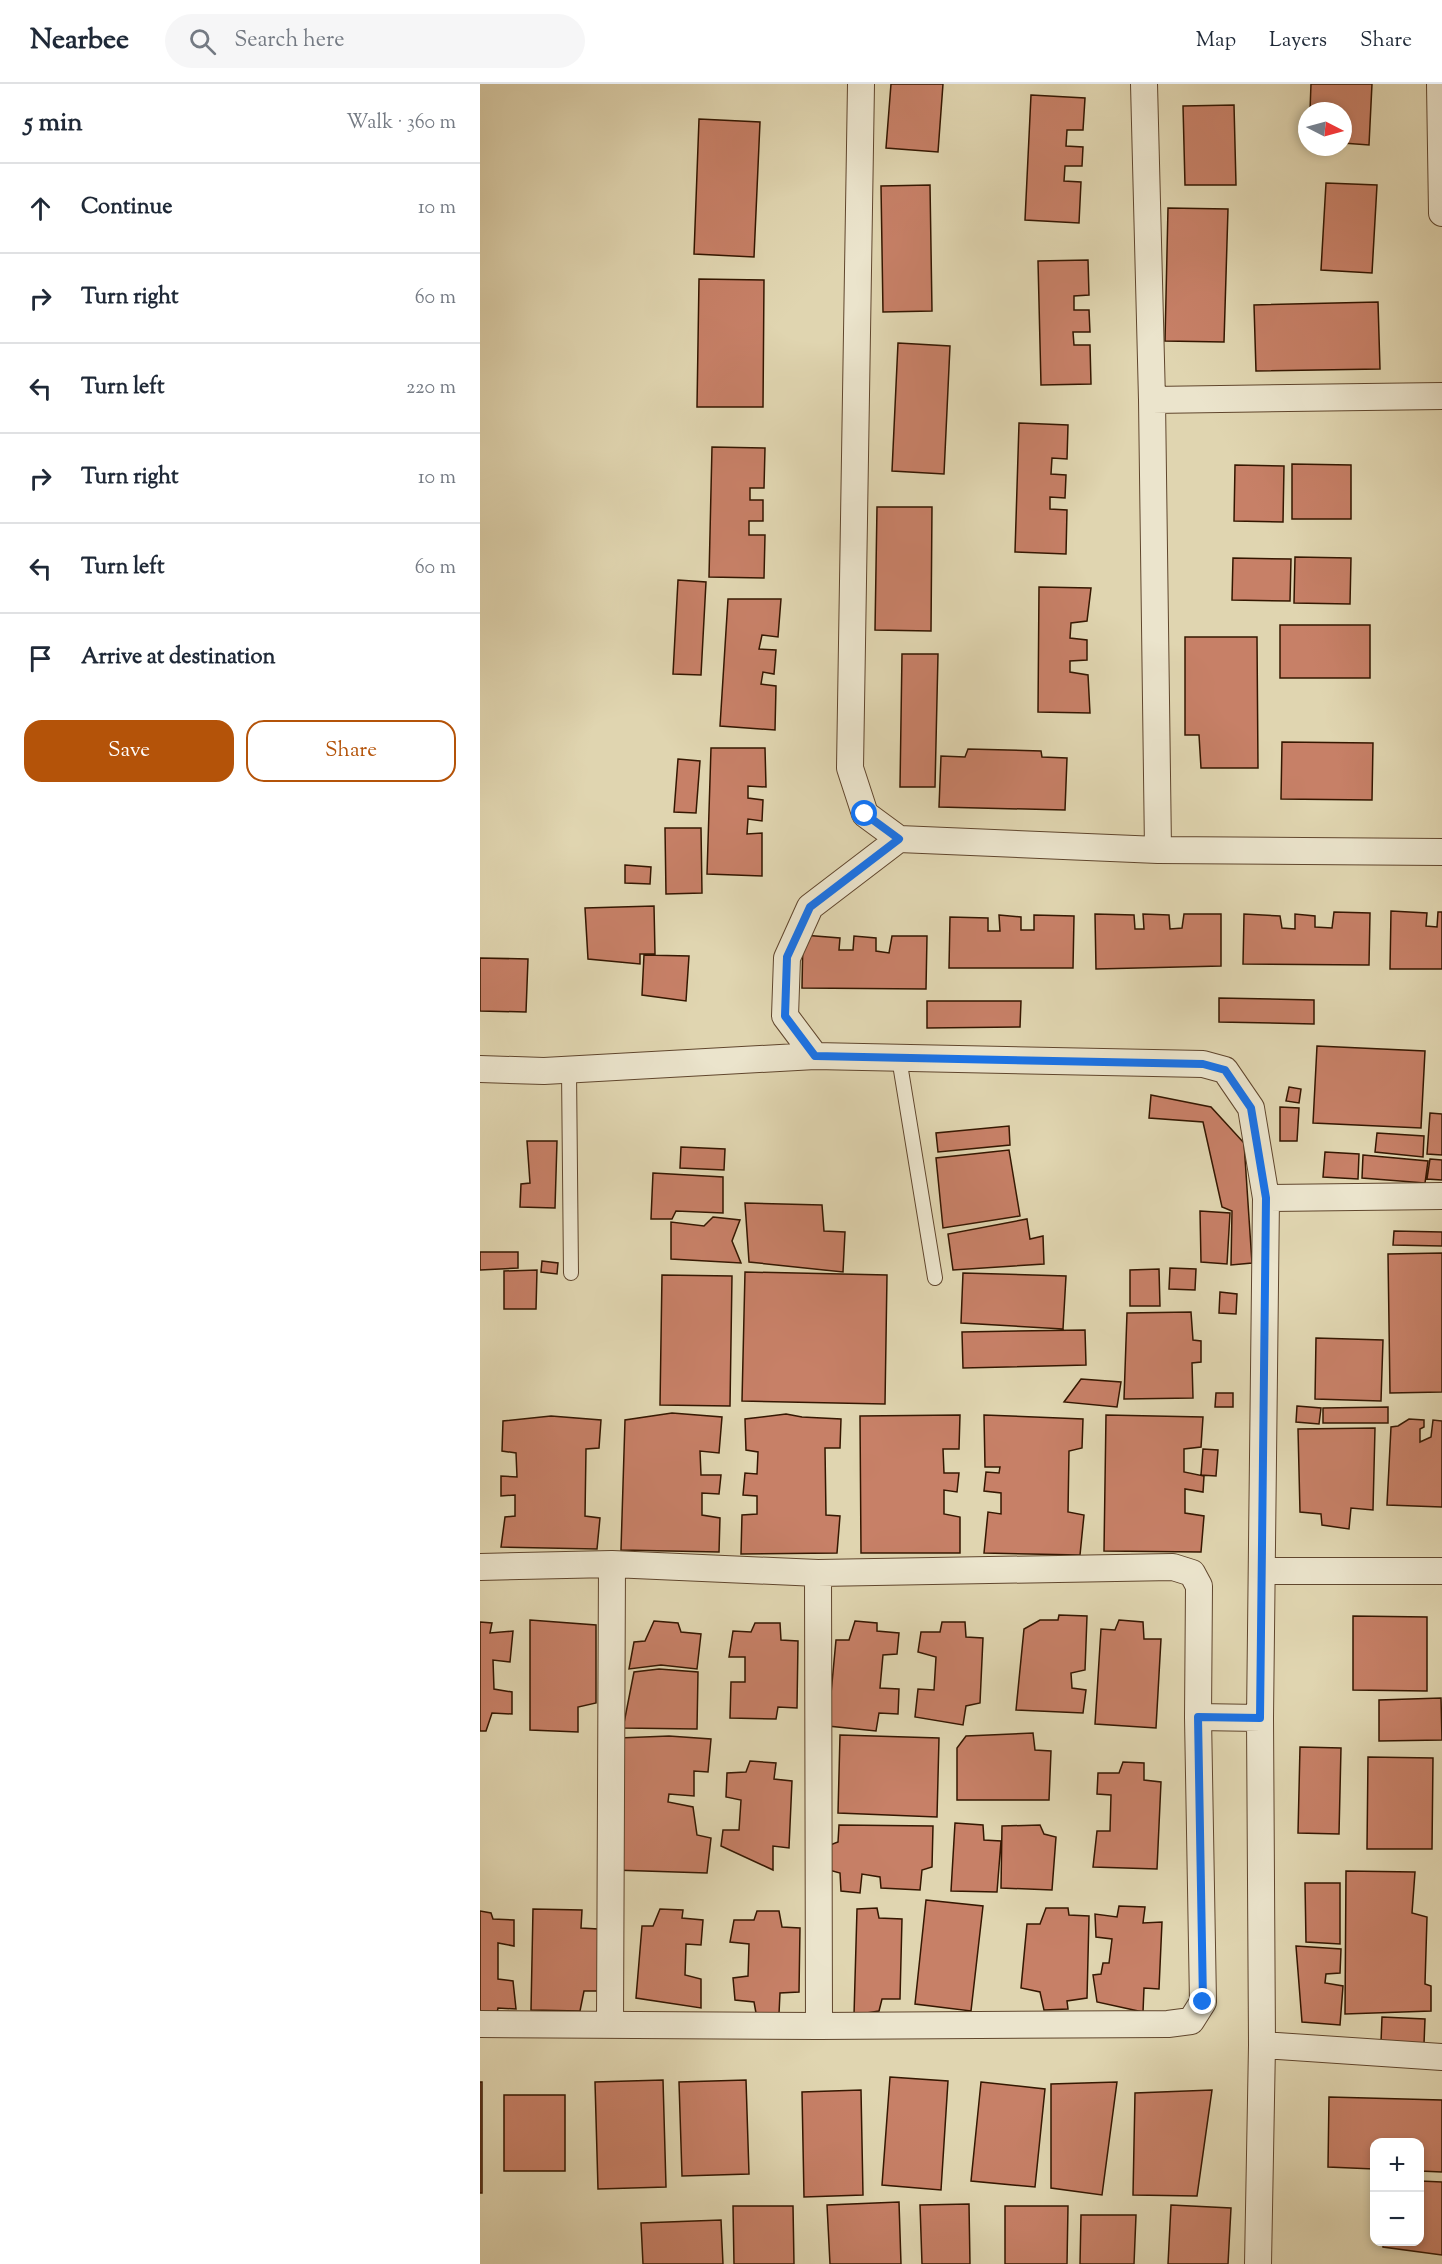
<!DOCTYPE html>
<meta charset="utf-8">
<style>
:root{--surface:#fff;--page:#f6f6f7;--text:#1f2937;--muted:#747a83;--line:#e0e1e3;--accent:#b45309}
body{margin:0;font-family:"Sorts Mill Goudy",serif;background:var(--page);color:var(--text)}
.controls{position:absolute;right:18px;bottom:18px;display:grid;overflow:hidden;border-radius:12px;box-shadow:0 3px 9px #0003}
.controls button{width:54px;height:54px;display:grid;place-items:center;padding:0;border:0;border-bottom:2px solid var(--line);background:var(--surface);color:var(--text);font:30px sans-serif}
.compass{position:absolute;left:818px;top:18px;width:54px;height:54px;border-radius:50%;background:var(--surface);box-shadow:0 3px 9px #0003;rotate:96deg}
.stop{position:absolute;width:18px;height:18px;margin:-14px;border:4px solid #1a73e8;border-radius:50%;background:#fff}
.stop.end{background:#1a73e8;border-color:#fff;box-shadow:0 2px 6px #0008}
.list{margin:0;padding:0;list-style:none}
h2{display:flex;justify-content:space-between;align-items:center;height:78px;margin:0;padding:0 24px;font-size:26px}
h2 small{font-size:20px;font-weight:400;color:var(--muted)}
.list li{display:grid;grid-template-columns:39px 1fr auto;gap:18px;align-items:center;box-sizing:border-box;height:90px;padding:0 24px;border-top:2px solid var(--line)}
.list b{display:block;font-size:22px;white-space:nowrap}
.list em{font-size:20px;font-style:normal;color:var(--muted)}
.actions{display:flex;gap:12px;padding:18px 24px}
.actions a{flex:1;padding:14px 0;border:2px solid var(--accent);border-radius:18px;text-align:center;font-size:21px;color:var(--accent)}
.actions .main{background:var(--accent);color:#fff}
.icon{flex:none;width:33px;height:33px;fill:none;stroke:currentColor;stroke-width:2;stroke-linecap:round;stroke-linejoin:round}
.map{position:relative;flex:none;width:962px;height:2180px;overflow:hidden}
header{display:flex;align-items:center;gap:36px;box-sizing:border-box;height:84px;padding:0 30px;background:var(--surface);border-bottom:2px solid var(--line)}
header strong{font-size:28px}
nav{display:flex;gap:33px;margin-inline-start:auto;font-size:21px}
.search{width:420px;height:54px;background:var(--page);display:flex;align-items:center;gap:15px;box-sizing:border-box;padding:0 21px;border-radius:33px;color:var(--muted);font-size:22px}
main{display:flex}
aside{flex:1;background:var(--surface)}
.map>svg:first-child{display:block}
.building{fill:#c78067;stroke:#351701;stroke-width:1.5}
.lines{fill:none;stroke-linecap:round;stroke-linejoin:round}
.service-casing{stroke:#60462d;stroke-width:16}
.minor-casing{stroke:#60462d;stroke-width:28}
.service{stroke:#ebe4cc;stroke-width:14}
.minor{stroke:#ebe4cc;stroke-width:26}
.route{stroke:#1a73e8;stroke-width:8}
</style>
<header>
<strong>Nearbee</strong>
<div class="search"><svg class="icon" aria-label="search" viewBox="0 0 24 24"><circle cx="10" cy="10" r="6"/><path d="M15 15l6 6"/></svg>Search here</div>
<nav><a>Map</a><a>Layers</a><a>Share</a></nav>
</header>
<main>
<aside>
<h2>5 min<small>Walk · 360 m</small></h2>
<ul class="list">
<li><svg class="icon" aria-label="ahead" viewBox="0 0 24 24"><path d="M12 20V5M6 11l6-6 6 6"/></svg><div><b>Continue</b></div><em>10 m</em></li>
<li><svg class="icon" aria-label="right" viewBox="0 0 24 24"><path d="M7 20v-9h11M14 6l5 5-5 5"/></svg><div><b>Turn right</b></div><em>60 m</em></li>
<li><svg class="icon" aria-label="left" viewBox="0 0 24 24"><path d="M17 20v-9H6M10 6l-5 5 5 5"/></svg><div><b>Turn left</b></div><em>220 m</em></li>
<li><svg class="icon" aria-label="right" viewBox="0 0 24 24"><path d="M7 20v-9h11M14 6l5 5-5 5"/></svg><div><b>Turn right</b></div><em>10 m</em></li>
<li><svg class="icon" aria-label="left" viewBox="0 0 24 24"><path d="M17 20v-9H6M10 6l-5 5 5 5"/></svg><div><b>Turn left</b></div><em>60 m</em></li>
<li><svg class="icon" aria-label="arrive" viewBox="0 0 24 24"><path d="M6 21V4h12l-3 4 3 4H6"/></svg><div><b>Arrive at destination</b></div></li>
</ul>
<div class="actions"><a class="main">Save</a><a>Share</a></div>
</aside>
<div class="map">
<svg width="962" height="2180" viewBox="0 0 962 2180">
<rect width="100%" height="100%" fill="#e0d5b0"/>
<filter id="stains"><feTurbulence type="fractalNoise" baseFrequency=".00333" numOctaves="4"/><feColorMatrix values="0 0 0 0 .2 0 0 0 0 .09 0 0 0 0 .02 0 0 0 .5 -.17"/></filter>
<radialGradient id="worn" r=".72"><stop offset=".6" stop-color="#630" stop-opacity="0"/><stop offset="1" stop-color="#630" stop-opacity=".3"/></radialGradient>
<path class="building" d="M 411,0 L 463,0 L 458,68 L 406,64 Z
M 831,0 L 892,0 L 889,61 L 863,59 L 863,27 L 830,27 Z
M 551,11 L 605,14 L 603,46 L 587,46 L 586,62 L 603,63 L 602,82 L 585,82 L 584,97 L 601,98 L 599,139 L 545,136 Z
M 754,21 L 756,101 L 705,101 L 703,22 Z
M 219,35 L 280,38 L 274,173 L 214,170 Z
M 846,99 L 897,101 L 892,189 L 841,186 Z
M 450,101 L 452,227 L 403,228 L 401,102 Z
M 688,124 L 748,125 L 744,258 L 685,257 Z
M 608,176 L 609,211 L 594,212 L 594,226 L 609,226 L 610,248 L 593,248 L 594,261 L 610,261 L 611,300 L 561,301 L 558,177 Z
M 219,195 L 284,196 L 283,323 L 217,323 Z
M 898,218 L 900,285 L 776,287 L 774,221 Z
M 418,259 L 470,262 L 464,390 L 412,387 Z
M 539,339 L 588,341 L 587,375 L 572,374 L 571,390 L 586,391 L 585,414 L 570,413 L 570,425 L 587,426 L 586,470 L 535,468 Z
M 232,363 L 285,364 L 284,404 L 270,404 L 270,416 L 283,416 L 283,437 L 269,437 L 269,451 L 285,451 L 284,494 L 229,493 Z
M 812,380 L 871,381 L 871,435 L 812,435 Z
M 755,381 L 804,382 L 803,438 L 754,437 Z
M 397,423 L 452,423 L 451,547 L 395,546 Z
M 815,473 L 871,474 L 870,520 L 814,519 Z
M 753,474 L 811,475 L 810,517 L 752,516 Z
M 198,496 L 226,498 L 221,591 L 193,590 Z
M 559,503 L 611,504 L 607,537 L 591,539 L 590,554 L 607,556 L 607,576 L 590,577 L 590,588 L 608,591 L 610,629 L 558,628 Z
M 248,515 L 301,515 L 298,553 L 282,551 L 279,565 L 296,566 L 294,590 L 283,588 L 281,600 L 296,602 L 295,646 L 240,642 Z
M 800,541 L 890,541 L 890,594 L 800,594 Z
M 705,553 L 777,553 L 778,684 L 721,684 L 719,651 L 705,651 Z
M 422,570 L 458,570 L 455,703 L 420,703 Z
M 802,658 L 893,659 L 892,716 L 801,715 Z
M 231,664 L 285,664 L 286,703 L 268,702 L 268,714 L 283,716 L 282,737 L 268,735 L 267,750 L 282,749 L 282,792 L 227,790 Z
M 488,665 L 561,667 L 562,673 L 587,674 L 585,726 L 459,723 L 461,672 L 485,673 Z
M 198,675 L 220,677 L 216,729 L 194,728 Z
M 185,744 L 221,744 L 222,809 L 186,810 Z
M 145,781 L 171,783 L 170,800 L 145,799 Z
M 174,822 L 175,870 L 160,870 L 160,880 L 108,875 L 105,824 Z
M 911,827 L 947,829 L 946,842 L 957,843 L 958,828 L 962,828 L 962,885 L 910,885 Z
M 854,828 L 890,829 L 889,881 L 763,880 L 764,830 L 800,832 L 802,844 L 815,845 L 815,830 L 835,832 L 835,843 L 852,844 Z
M 615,830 L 654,831 L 655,845 L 664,845 L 663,830 L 689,831 L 690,845 L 702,844 L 704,830 L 741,830 L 741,882 L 616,885 Z
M 519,831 L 541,833 L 541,846 L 554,846 L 554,831 L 594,832 L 593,884 L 469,884 L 470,833 L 508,834 L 508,847 L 520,847 Z
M 323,851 L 360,854 L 359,866 L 373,866 L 374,852 L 396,854 L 396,867 L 409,869 L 412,852 L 447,852 L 446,905 L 322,904 Z
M 164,871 L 209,872 L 206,917 L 162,911 Z
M 0,874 L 48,875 L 46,928 L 0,927 Z
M 739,914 L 834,916 L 834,940 L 739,938 Z
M 447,917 L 541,917 L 540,943 L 447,944 Z
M 837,962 L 945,967 L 941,1044 L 833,1039 Z
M 809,1003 L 821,1005 L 819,1019 L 806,1017 Z
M 671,1011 L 731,1023 L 764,1059 L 772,1179 L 751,1181 L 752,1127 L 742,1123 L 723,1038 L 669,1034 Z
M 800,1023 L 819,1024 L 817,1057 L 800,1057 Z
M 950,1029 L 962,1030 L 962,1071 L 947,1070 Z
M 529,1042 L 530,1061 L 458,1068 L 456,1049 Z
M 897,1049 L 944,1052 L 943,1073 L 895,1068 Z
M 47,1057 L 77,1057 L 75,1124 L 40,1123 L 41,1100 L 50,1099 Z
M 201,1063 L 245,1065 L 244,1086 L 200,1084 Z
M 529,1066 L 540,1132 L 463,1144 L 456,1074 Z
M 845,1068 L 879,1070 L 878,1095 L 843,1093 Z
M 883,1071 L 948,1077 L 945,1099 L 882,1094 Z
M 950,1075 L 962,1076 L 962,1096 L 947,1095 Z
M 173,1089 L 243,1093 L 243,1129 L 196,1127 L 192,1135 L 171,1135 Z
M 265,1119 L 342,1121 L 344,1147 L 365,1148 L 363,1188 L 269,1178 Z
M 720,1127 L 750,1129 L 747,1180 L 721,1178 Z
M 233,1133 L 260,1136 L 252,1157 L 261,1179 L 191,1175 L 191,1138 L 224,1142 Z
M 547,1135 L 550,1155 L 563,1152 L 564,1180 L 473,1186 L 468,1150 Z
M 914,1147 L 962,1148 L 962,1162 L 913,1161 Z
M 0,1168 L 38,1168 L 38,1184 L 0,1186 Z
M 962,1169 L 962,1308 L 910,1309 L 908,1170 Z
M 62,1177 L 78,1179 L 77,1190 L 61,1188 Z
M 690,1184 L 716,1185 L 715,1206 L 689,1205 Z
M 679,1185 L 680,1222 L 650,1222 L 650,1186 Z
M 57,1186 L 56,1225 L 24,1225 L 24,1187 Z
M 265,1188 L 407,1191 L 405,1320 L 262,1317 Z
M 483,1189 L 586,1192 L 583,1245 L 481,1239 Z
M 182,1191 L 252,1192 L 250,1322 L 180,1321 Z
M 740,1208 L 757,1210 L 756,1230 L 739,1229 Z
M 711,1228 L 713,1256 L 721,1257 L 721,1278 L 712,1279 L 713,1314 L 644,1315 L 647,1229 Z
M 605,1246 L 606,1281 L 483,1284 L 482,1248 Z
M 836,1254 L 903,1256 L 901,1317 L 835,1315 Z
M 601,1295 L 641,1298 L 637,1323 L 584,1318 Z
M 736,1309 L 753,1309 L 753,1323 L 735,1323 Z
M 817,1322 L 841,1324 L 839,1340 L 816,1338 Z
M 908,1323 L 908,1339 L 843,1339 L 843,1324 Z
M 192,1329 L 242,1333 L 239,1369 L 220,1367 L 221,1391 L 241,1391 L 239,1410 L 222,1409 L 222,1431 L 240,1434 L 239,1468 L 141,1466 L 145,1336 Z
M 306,1330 L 322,1333 L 361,1335 L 360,1364 L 345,1364 L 346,1431 L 360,1432 L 357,1469 L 261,1470 L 262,1431 L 277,1430 L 277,1412 L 263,1411 L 265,1389 L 277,1390 L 278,1368 L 266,1366 L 265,1335 Z
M 480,1331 L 479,1365 L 463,1365 L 464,1389 L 479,1389 L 477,1408 L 464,1406 L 464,1430 L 480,1433 L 480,1469 L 381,1469 L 380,1332 Z
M 504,1331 L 603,1335 L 602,1364 L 589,1367 L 588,1428 L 604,1431 L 600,1471 L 504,1469 L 508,1428 L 521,1430 L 521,1409 L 504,1407 L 506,1388 L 519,1389 L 520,1383 L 505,1383 Z
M 626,1331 L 723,1333 L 721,1363 L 704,1365 L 704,1388 L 724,1392 L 723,1408 L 705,1405 L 705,1429 L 724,1432 L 721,1468 L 624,1467 Z
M 71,1332 L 121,1336 L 119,1364 L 106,1365 L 105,1432 L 120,1434 L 117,1465 L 21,1463 L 25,1433 L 35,1432 L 35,1411 L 21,1412 L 21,1392 L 37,1393 L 36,1369 L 22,1367 L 23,1337 Z
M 929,1335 L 944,1336 L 944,1343 L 940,1345 L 940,1358 L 951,1353 L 953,1336 L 962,1337 L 962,1423 L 907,1421 L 911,1343 L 918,1342 Z
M 895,1344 L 893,1426 L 871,1424 L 869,1445 L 842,1441 L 841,1430 L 820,1428 L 818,1345 Z
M 723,1365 L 738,1366 L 736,1392 L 721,1391 Z
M 579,1531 L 607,1532 L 605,1586 L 591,1589 L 592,1604 L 606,1606 L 603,1629 L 536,1626 L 544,1545 L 560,1536 L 578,1536 Z
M 873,1532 L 947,1533 L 947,1607 L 873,1606 Z
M 50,1536 L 116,1541 L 116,1619 L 98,1623 L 98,1648 L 50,1646 Z
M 639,1536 L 663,1538 L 664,1555 L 681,1555 L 676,1644 L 615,1640 L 621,1545 L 635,1546 Z
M 174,1537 L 198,1539 L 201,1548 L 221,1550 L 217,1585 L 181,1581 L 149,1585 L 154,1558 L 165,1557 Z
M 375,1537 L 397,1539 L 397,1547 L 419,1549 L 417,1570 L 403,1571 L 400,1604 L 419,1605 L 418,1630 L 399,1629 L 396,1647 L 348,1642 L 356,1556 L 369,1556 Z
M 0,1538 L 12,1539 L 10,1549 L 33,1547 L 30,1578 L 13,1576 L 14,1605 L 32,1608 L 32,1630 L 12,1629 L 6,1647 L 0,1647 Z
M 462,1538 L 485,1538 L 486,1553 L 503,1554 L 500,1619 L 486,1622 L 483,1641 L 435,1633 L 438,1605 L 454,1606 L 456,1573 L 438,1568 L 441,1548 L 460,1548 Z
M 275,1539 L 300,1539 L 301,1556 L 318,1557 L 317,1624 L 298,1623 L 296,1635 L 250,1634 L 251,1598 L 265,1598 L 265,1573 L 249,1573 L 253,1547 L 271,1548 Z
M 179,1585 L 218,1588 L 217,1645 L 143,1644 L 154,1588 Z
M 961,1614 L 962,1656 L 899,1657 L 899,1616 Z
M 553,1649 L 555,1666 L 571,1667 L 569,1716 L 477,1716 L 477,1664 L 486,1652 Z
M 360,1651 L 459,1654 L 457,1733 L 358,1729 Z
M 189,1652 L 231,1655 L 228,1688 L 214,1687 L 214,1712 L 189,1710 L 188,1718 L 213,1723 L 217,1751 L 231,1754 L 227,1789 L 133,1786 L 139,1654 Z
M 820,1663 L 861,1664 L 859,1750 L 818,1749 Z
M 888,1673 L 953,1674 L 952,1765 L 887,1765 Z
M 270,1677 L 296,1679 L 294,1695 L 312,1697 L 309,1764 L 293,1762 L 293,1786 L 241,1762 L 243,1746 L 259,1746 L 261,1716 L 246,1713 L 247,1689 L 266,1688 Z
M 643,1678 L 664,1679 L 664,1696 L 681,1698 L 677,1785 L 613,1783 L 617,1747 L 630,1747 L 631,1711 L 617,1710 L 618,1689 L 639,1689 Z
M 475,1739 L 503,1741 L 504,1756 L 521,1757 L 517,1808 L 471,1807 Z
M 359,1741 L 453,1742 L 452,1783 L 442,1786 L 440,1806 L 401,1804 L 400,1793 L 382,1790 L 380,1809 L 361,1807 L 360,1789 L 349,1786 L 350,1761 L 358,1758 Z
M 560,1741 L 564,1750 L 576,1753 L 572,1806 L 521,1804 L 522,1742 Z
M 866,1787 L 935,1788 L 932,1829 L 947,1833 L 945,1900 L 951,1902 L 951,1927 L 865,1930 Z
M 825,1799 L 860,1799 L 860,1860 L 826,1858 Z
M 446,1816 L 503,1822 L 491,1927 L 435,1920 Z
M 639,1822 L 665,1823 L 663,1839 L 682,1838 L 679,1905 L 664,1904 L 663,1928 L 617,1918 L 613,1891 L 621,1890 L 623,1879 L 629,1879 L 632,1855 L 616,1853 L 615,1830 L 637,1833 Z
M 397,1824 L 399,1834 L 422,1835 L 420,1915 L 402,1915 L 399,1927 L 374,1931 L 377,1825 Z
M 566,1824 L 588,1824 L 589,1831 L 609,1832 L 607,1914 L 587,1917 L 588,1925 L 564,1926 L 560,1908 L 541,1904 L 547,1840 L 560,1840 Z
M 53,1825 L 102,1826 L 101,1844 L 118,1845 L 119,1907 L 104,1907 L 100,1927 L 51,1926 Z
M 180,1825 L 203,1826 L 202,1834 L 223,1836 L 221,1861 L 206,1860 L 205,1891 L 221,1895 L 221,1924 L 156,1914 L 162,1842 L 173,1842 Z
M 0,1827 L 11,1829 L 13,1835 L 34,1836 L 34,1862 L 18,1859 L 18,1895 L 33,1897 L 36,1925 L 18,1924 L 15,1938 L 0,1937 Z
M 277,1827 L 299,1827 L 302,1843 L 320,1844 L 319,1908 L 300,1909 L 299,1930 L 276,1929 L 274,1918 L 255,1916 L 253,1894 L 268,1892 L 269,1860 L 250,1858 L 254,1836 L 274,1836 Z
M 816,1862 L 861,1865 L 860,1889 L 846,1890 L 845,1899 L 863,1902 L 860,1941 L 822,1938 Z
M 902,1933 L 945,1935 L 944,1960 L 901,1958 Z
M 410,1993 L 468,1997 L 461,2106 L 402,2101 Z
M 183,1996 L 186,2103 L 118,2105 L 115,1998 Z
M 266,1996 L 269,2090 L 202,2092 L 199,1998 Z
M 0,1998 L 2,1998 L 2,2109 L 0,2109 Z
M 501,1998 L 565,2005 L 555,2103 L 491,2097 Z
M 637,1998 L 622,2111 L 571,2104 L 571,2000 Z
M 381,2006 L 383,2111 L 324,2113 L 322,2008 Z
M 732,2006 L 717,2112 L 653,2111 L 655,2009 Z
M 24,2011 L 85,2011 L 85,2087 L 24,2087 Z
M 849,2013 L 962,2016 L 962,2088 L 940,2087 L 940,2058 L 894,2058 L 894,2085 L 848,2083 Z
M 940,2097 L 962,2098 L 962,2171 L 903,2163 L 903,2158 L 940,2158 Z
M 419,2118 L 421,2180 L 350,2180 L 347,2121 Z
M 489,2120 L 490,2180 L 442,2180 L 440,2121 Z
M 691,2121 L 751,2124 L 748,2180 L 688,2180 Z
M 253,2122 L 313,2122 L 314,2180 L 254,2180 Z
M 525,2122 L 588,2122 L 587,2180 L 525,2180 Z
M 601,2131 L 656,2131 L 654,2180 L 600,2180 Z
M 241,2136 L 243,2180 L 163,2180 L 161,2139 Z"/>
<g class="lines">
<g class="service-casing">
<path id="service" d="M 419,974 L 455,1194
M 89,986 L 91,1189"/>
</g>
<g class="minor-casing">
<path id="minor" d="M 381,0 L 370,684 L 385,730 L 419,755 L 678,766 L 962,768
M 664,0 L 672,316 L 678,766
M 960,0 L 962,129
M 672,316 L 962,312
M 419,755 L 330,823 L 307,874 L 305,932 L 335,972 L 723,980 L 745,986 L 771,1024 L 786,1114 L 780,1634 L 782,1961 L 778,2180
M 0,985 L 64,987 L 335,972
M 786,1114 L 962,1112
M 0,1483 L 132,1480 L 338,1489 L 693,1483 L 712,1489 L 719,1502 L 718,1633 L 723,1918 L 711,1937 L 688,1940 L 339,1942 L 0,1940
M 783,1487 L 962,1487
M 338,1489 L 339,1942
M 718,1633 L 780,1634
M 130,1940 L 132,1480
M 782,1961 L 962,1973"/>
</g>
<use href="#service" class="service"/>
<use href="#minor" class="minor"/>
</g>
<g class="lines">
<path class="route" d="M 385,730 L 419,755 L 330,823 L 307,873 L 305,932 L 335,972 L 723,980 L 745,986 L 771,1024 L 786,1114 L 780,1634 L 718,1633 L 723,1918"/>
</g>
<rect width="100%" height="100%" filter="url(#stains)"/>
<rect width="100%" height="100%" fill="url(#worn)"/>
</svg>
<div class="controls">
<button>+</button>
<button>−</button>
</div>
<svg class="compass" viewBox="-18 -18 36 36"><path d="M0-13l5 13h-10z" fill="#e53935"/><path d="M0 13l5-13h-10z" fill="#747a83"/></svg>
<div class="stop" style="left:385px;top:730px"></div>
<div class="stop end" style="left:723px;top:1918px"></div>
</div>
</main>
